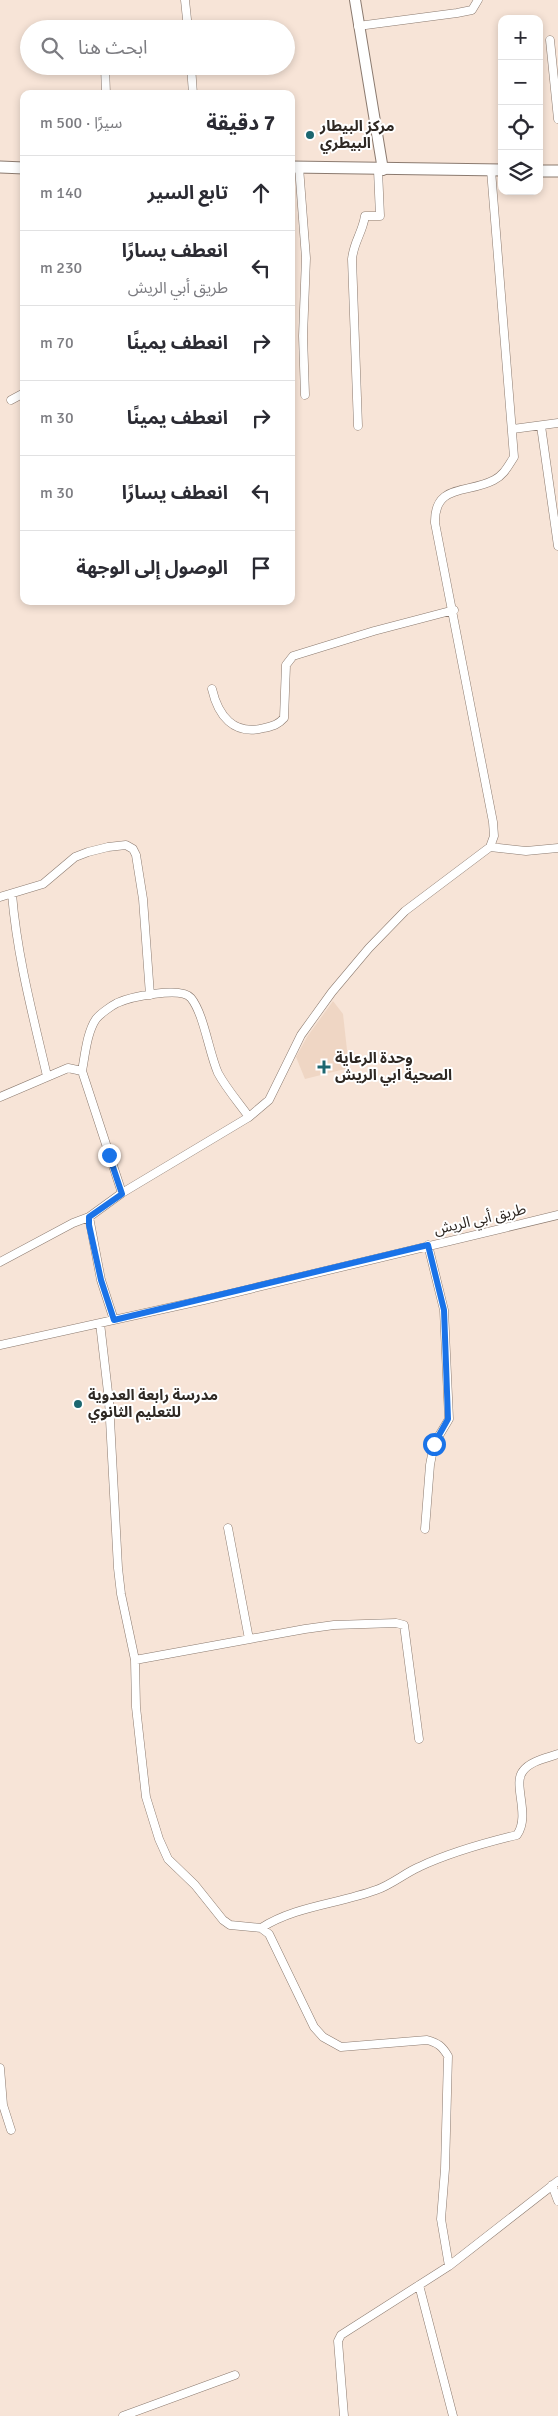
<!DOCTYPE html>
<html lang="ar">
<meta charset="utf-8">
<style>
:root{--surface:#fff;--page:#f7f7f7;--text:#2b2b33;--muted:#7c7c81;--line:#e1e1e2}
body{margin:0;font-family:Signika,"Noto Sans Arabic",sans-serif;background:var(--page);color:var(--text);direction:rtl}
.controls{position:absolute;right:15px;top:15px;display:grid;overflow:hidden;border-radius:10px;box-shadow:0 2px 8px #0003}
.controls button{width:45px;height:45px;display:grid;place-items:center;padding:0;border:0;border-bottom:1px solid var(--line);background:var(--surface);color:var(--text);font:25px sans-serif}
.stop{position:absolute;width:15px;height:15px;margin:-11px;border:4px solid #1a73e8;border-radius:50%;background:#fff}
.stop.end{background:#1a73e8;border-color:#fff;box-shadow:0 1px 5px #0008}
.list{margin:0;padding:0;list-style:none}
h2{display:flex;justify-content:space-between;align-items:center;height:65px;margin:0;padding:0 20px;font-size:21px}
h2 small{font-size:16px;font-weight:400;color:var(--muted)}
.list li{display:grid;grid-template-columns:32px 1fr auto;gap:15px;align-items:center;box-sizing:border-box;height:75px;padding:0 20px;border-top:1px solid var(--line)}
.list b{display:block;font-size:19px;white-space:nowrap}
.list p{margin:0;font-size:16px;white-space:nowrap;color:var(--muted)}
.list em{font-size:16px;font-style:normal;color:var(--muted)}
.icon{flex:none;width:28px;height:28px;fill:none;stroke:currentColor;stroke-width:2;stroke-linecap:round;stroke-linejoin:round}
.map{position:relative;flex:none;width:558px;height:2416px;overflow:hidden;direction:ltr}
.search{position:absolute;background:var(--surface);box-shadow:0 2px 8px #0003;left:20px;top:20px;width:275px;height:55px;display:flex;align-items:center;gap:12px;box-sizing:border-box;padding:0 18px;border-radius:28px;color:var(--muted);font-size:19px}
.panel{position:absolute;background:var(--surface);box-shadow:0 2px 8px #0003;left:20px;top:90px;width:275px;height:515px;border-radius:10px;direction:rtl}
.map>svg:first-child{display:block}
.built{fill:#efd6c4}
.lines{fill:none;stroke-linecap:round;stroke-linejoin:round}
.street-casing{stroke:#8b7a6f;stroke-width:9}
.secondary-casing{stroke:#8b7a6f;stroke-width:12}
.primary-casing{stroke:#8b7a6f;stroke-width:13}
.street{stroke:#fff;stroke-width:8}
.secondary{stroke:#fff;stroke-width:10}
.primary{stroke:#fff;stroke-width:11}
.route{stroke:#1a73e8;stroke-width:6}
.poi-dot{fill:#1c6770;stroke:#fff;stroke-width:2}
.labels{text-anchor:middle;dominant-baseline:central;stroke-width:4;stroke-linejoin:round;paint-order:stroke}
.poi-label{font-size:15px;font-weight:bold;fill:#2e2823;stroke:#fff;text-anchor:start}
.street-label{font-size:15px;fill:#2e2823;stroke:#fff}
</style>
<div class="map">
<svg width="558" height="2416" viewBox="0 0 558 2416">
<rect width="100%" height="100%" fill="#f7e4d7"/>
<path class="built" d="M 333,1001 L 343,1014 L 349,1068 L 305,1079 L 296,1057 L 307,1037 Z"/>
<g class="lines">
<g class="street-casing">
<path id="street" d="M 185,0 L 188,29
M 358,26 L 457,13 L 472,10 L 478,0
M 550,40 L 558,119
M 105,66 L 106,94
M 191,66 L 193,94
M 299,167 L 306,258 L 303,336 L 305,395
M 11,400 L 24,393
M 358,426 L 352,259 C 354,241 362,234 365,216 L 380,216 L 378,170
M 541,426 L 558,546
M 513,429 L 558,423
M 212,689 C 218,715 233,736 264,728 C 272,726 278,725 284,718 L 286,665 L 293,656 L 374,631 L 454,610
M 490,847 L 526,851 L 558,848
M 12,894 C 17,956 33,1016 47,1076
M 0,897 L 43,884 L 75,857 L 88,852 L 108,847 L 126,845 L 133,849 L 136,855 L 143,899 L 150,995
M 82,1071 C 85,1055 87,1032 96,1019 C 100,1014 111,1006 117,1003 C 130,997 181,986 191,998 C 204,1014 209,1053 218,1073 C 226,1088 239,1103 249,1117
M 0,1097 L 68,1068 L 82,1071 L 122,1193
M 89,1217 L 101,1280 L 114,1320
M 0,1262 L 73,1223 L 89,1217 L 122,1193 L 249,1117 L 269,1100 L 301,1035 L 332,992 L 369,948 L 405,911 L 490,847 L 494,836 L 493,822 L 435,523 C 434,483 468,494 494,480 C 504,475 508,466 514,457 L 491,170
M 100,1323 L 109,1401 L 118,1568 L 121,1594 L 135,1660 L 136,1707 L 146,1797 L 159,1839 L 168,1859 L 195,1885 L 223,1920 L 230,1925 L 261,1928 L 269,1934 L 314,2027 L 323,2037 L 341,2047 L 427,2040 C 438,2043 442,2046 448,2056 L 445,2169 L 441,2219 L 449,2266
M 0,1345 L 204,1300 L 558,1215
M 228,1528 L 249,1639
M 425,1529 L 430,1465 L 434,1444 L 449,1419 L 444,1310 L 428,1245
M 135,1660 L 305,1629 L 334,1625 L 396,1623 L 404,1625 L 419,1739
M 261,1928 C 295,1906 338,1904 376,1890 C 391,1885 405,1873 419,1867 C 451,1852 484,1843 517,1835 C 531,1815 512,1784 523,1771 C 530,1761 547,1758 558,1754
M 0,2068 L 3,2105 L 11,2130
M 552,2185 L 558,2201
M 419,2285 L 453,2416
M 123,2416 L 235,2375
M 344,2416 L 338,2341 L 341,2335 L 449,2266 L 558,2181"/>
</g>
<g class="secondary-casing">
<path id="secondary" d="M 355,0 L 383,170"/>
</g>
<g class="primary-casing">
<path id="primary" d="M 0,167 L 24,168
M 291,167 L 502,170
M 539,171 L 558,171"/>
</g>
<use href="#street" class="street"/>
<use href="#secondary" class="secondary"/>
<use href="#primary" class="primary"/>
</g>
<g class="lines">
<path class="route" d="M 109,1155 L 122,1194 L 89,1217 L 89,1225 L 101,1280 L 114,1320 L 428,1245 L 444,1310 L 448,1419 L 434,1444"/>
</g>
<g class="poi-dot">
<circle cx="310" cy="135" r="5"/>
<path d="M321.5 1059.5h5v5h5v5h-5v5h-5v-5h-5v-5h5z"/>
<circle cx="78" cy="1404" r="5"/>
</g>
<g class="labels">
<g class="poi-label">
<text x="320" y="126">مركز البيطار<tspan x="320" dy="17">البيطري</tspan></text>
<text x="335" y="1058">وحدة الرعاية<tspan x="335" dy="17">الصحية ابي الريش</tspan></text>
<text x="88" y="1395">مدرسة رابعة العدوية<tspan x="88" dy="17">للتعليم الثانوي</tspan></text>
</g>
<g class="street-label">
<text transform="translate(480 1219) rotate(-13)">طريق أبي الريش</text>
</g>
</g>
</svg>
<div class="controls">
<button>+</button>
<button>−</button>
<button><svg class="icon" aria-label="locate" viewBox="0 0 24 24"><circle cx="12" cy="12" r="6"/><path d="M12 2v4M12 18v4M2 12h4M18 12h4"/></svg></button>
<button><svg class="icon" aria-label="layers" viewBox="0 0 24 24"><path d="M12 4l9 5-9 5-9-5zM3 14l9 5 9-5"/></svg></button>
</div>
<div class="stop" style="left:434px;top:1444px"></div>
<div class="stop end" style="left:109px;top:1155px"></div>
<div class="search"><svg class="icon" aria-label="search" viewBox="0 0 24 24"><circle cx="10" cy="10" r="6"/><path d="M15 15l6 6"/></svg>ابحث هنا</div>
<section class="panel">
<h2>7 دقيقة<small>سيرًا · 500 m</small></h2>
<ul class="list">
<li><svg class="icon" aria-label="ahead" viewBox="0 0 24 24"><path d="M12 20V5M6 11l6-6 6 6"/></svg><div><b>تابع السير</b></div><em>140 m</em></li>
<li><svg class="icon" aria-label="left" viewBox="0 0 24 24"><path d="M17 20v-9H6M10 6l-5 5 5 5"/></svg><div><b>انعطف يسارًا</b><p>طريق أبي الريش</p></div><em>230 m</em></li>
<li><svg class="icon" aria-label="right" viewBox="0 0 24 24"><path d="M7 20v-9h11M14 6l5 5-5 5"/></svg><div><b>انعطف يمينًا</b></div><em>70 m</em></li>
<li><svg class="icon" aria-label="right" viewBox="0 0 24 24"><path d="M7 20v-9h11M14 6l5 5-5 5"/></svg><div><b>انعطف يمينًا</b></div><em>30 m</em></li>
<li><svg class="icon" aria-label="left" viewBox="0 0 24 24"><path d="M17 20v-9H6M10 6l-5 5 5 5"/></svg><div><b>انعطف يسارًا</b></div><em>30 m</em></li>
<li><svg class="icon" aria-label="arrive" viewBox="0 0 24 24"><path d="M6 21V4h12l-3 4 3 4H6"/></svg><div><b>الوصول إلى الوجهة</b></div></li>
</ul>
</section>
</div>
